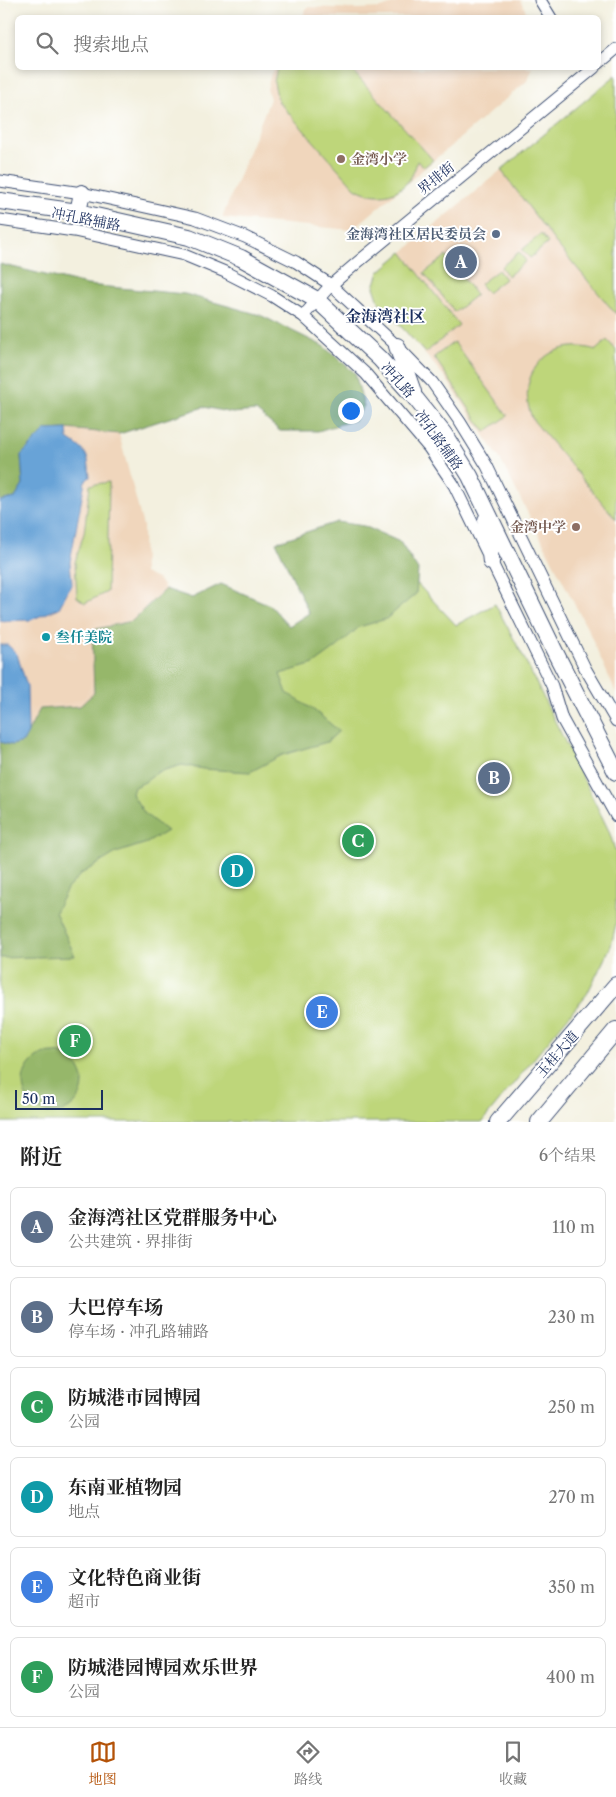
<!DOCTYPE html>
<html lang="zh">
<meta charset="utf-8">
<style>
:root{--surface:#fff;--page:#f2f2f2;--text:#222;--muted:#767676;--line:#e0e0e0;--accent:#b45309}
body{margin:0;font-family:"Libre Caslon Text","Noto Serif SC",serif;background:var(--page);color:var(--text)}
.scale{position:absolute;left:15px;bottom:12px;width:88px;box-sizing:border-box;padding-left:5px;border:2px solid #1b2f5e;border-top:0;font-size:14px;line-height:18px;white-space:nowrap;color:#1b2f5e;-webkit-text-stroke:4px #fff;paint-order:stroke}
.you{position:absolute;left:350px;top:410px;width:18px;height:18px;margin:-12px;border:4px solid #fff;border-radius:50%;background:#1a73e8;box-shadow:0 0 0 8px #1a73e833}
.badge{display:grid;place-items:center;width:32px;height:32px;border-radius:50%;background:var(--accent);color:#fff;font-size:16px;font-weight:700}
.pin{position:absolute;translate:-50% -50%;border:2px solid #fff;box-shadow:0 1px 5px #0006}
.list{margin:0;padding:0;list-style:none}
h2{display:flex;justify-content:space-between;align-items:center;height:65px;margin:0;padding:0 20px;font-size:21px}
h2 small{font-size:16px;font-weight:400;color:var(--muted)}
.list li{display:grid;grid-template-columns:32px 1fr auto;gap:15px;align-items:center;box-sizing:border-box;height:80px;margin:0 10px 10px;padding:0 10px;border:1px solid var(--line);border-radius:8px}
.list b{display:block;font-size:19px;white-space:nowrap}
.list p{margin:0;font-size:16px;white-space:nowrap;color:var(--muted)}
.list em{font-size:16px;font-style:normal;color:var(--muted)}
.icon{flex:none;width:28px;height:28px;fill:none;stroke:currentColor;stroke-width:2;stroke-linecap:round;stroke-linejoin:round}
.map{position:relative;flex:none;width:616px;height:1122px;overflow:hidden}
.search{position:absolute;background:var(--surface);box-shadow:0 2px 8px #0003;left:15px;right:15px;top:15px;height:55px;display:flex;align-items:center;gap:12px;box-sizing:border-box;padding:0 18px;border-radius:8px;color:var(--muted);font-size:19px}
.sheet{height:605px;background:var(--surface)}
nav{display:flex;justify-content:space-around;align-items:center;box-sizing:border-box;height:70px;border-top:1px solid var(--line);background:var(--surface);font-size:14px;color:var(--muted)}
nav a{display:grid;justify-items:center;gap:2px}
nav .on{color:var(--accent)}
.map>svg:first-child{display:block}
.built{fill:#f0d6bc}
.green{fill:#bed67a;stroke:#6c826c}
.forest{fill:#96b76a;stroke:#587364}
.water{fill:#67a3d7;stroke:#41699a}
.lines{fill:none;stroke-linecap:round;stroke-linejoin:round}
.minor-casing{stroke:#3b4c71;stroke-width:13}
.secondary-casing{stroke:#3b4c71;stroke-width:18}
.minor{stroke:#fff;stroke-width:11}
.secondary{stroke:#fff;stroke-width:16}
.education-dot{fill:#8d6e63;stroke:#fff;stroke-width:2}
.service-dot{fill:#5c6f8a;stroke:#fff;stroke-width:2}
.culture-dot{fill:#0f9aa8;stroke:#fff;stroke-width:2}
.labels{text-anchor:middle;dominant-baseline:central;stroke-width:4;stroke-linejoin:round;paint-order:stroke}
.education-label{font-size:14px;font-weight:bold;fill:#785e54;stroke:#fff;text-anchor:start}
.street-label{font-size:14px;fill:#1b2f5e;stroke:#fff}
.service-label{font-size:14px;font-weight:bold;fill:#4e5e75;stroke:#fff;text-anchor:end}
.culture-label{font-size:14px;font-weight:bold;fill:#0d838f;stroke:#fff;text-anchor:start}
.quarter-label{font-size:16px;font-weight:bold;fill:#1b2f5e;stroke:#fff}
</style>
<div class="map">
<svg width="616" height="1122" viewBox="0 0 616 1122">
<rect width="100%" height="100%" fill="#fff"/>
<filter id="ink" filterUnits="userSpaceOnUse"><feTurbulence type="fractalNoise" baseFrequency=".02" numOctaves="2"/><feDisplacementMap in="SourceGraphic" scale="10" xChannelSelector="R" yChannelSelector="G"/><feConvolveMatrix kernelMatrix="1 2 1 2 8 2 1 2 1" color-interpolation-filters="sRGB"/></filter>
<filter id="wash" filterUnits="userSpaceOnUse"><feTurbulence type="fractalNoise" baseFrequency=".0096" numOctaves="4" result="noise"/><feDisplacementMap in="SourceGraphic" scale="20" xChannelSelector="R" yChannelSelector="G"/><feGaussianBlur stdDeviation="1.12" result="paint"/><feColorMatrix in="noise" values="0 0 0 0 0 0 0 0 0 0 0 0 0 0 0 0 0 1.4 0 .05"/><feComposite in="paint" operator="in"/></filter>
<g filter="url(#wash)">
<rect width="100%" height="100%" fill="#f3f0df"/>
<path class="built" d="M 404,0 L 520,0 L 529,17 L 303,17 L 307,7 L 358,9 L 381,8 Z
M 274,68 L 533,68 L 527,81 L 352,230 L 222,218 L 270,99 L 267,89 L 271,74 Z
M 501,170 L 555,242 L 616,314 L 616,693 L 589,632 L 500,459 L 445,377 L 379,302 L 374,287 L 379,272 Z
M 67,429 L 119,434 L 143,526 L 144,573 L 159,580 L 165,589 L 132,621 L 134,780 L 28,733 L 27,686 L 17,654 L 8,645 L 0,645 L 0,621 L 31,620 L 72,583 L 70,562 L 85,481 L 83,449 L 67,439 Z"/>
<path class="green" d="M 277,68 L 350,68 L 433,160 L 424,167 L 417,161 C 411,192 382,204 355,188 L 278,101 L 274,82 Z
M 616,75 L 616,314 L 555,242 L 501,170 Z
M 541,234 L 548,243 L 530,258 L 522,250 Z
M 402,252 L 459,325 L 425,353 L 379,302 L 374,287 L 379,272 Z
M 519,252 L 526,261 L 508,276 L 501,267 Z
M 446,256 L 476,295 L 455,312 L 424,273 Z
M 498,270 L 505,279 L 487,293 L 480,284 Z
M 607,340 L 616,350 L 616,519 L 533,420 C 513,375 549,335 596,350 Z
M 454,342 L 508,416 L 485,432 L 434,357 Z
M 109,482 L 107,592 L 85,603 L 77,597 L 75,562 L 84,533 L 90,485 Z
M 410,576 L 456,625 L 495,604 L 523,656 L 609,831 L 616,853 L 616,924 L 611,946 L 587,994 L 482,1122 L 0,1122 L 0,872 L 139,773 Z"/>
<path class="forest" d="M 0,264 L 87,285 L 185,294 L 260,315 L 323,346 L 355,373 L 364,406 L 354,420 L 318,431 L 280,431 L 256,411 L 232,413 L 204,407 L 119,434 L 67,429 L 46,430 L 21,455 L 23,485 L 15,498 L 0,501 Z
M 337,522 L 364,526 L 400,542 L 418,570 L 416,594 L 386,619 L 359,627 L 336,648 L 314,664 L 280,674 L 287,693 L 315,711 L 339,731 L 327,742 L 282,755 L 250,772 L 203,769 L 182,765 L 158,772 L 145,782 L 134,787 L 132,794 L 145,814 L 167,831 L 147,843 L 116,853 L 81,874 L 67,889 L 55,912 L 75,956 L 0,958 L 0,742 L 12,745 L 23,742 L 40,709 L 80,706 L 94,693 L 92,630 L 132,621 L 165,589 L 192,598 L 221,584 L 270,605 L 289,626 L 309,613 L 276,542 Z
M23 1083a30 30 0 1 1 60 0a30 30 0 1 1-60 0Z"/>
<path class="water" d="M 67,429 L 68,439 C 88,452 88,454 90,477 L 85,481 L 70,562 L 72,583 L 59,608 L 31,620 L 0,621 L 0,501 L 15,498 L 23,485 L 21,455 L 46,430 Z
M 0,645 L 8,645 L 17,654 L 27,686 L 28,733 L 23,742 L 12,745 L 0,742 Z"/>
</g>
<g filter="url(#ink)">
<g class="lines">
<g class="minor-casing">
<path id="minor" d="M 540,0 L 551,18
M 598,64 L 616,49
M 0,181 L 82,193 L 195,218 L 245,237 L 296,262 L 331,285 L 397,346 L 432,382 L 460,422 L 487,466 L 585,668 L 616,721
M 0,220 L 74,231 L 184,255 L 225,272 L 272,296 L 303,316 L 366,374 L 429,448 L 454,485 L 552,686 L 562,719 L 616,816
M 303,316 L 331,285 L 358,262 L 594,68"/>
</g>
<g class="secondary-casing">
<path id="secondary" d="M 0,201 L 78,212 L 189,237 L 241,258 L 317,300 L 380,359 L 416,399 L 444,434 L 470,476 L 554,650 L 616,772
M 78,212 L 82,193
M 397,346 L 413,392
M 486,520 L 491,562
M 498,1122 L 616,985
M 539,1122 L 616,1030"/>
</g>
<use href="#minor" class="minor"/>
<use href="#secondary" class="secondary"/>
</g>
</g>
<g class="education-dot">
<circle cx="341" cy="159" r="5"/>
<circle cx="576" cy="527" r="5"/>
</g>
<circle class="service-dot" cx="496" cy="234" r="5"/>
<circle class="culture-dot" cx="46" cy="637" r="5"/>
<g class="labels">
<g class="education-label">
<text x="351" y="159">金湾小学</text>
<text x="566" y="527" text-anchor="end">金湾中学</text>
</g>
<g class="street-label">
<text transform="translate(436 178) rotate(-39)">界排街</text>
<text transform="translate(86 219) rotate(11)">冲孔路辅路</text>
<text transform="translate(398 380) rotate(48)">冲孔路</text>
<text transform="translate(439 440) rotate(54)">冲孔路辅路</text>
<text transform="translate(557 1054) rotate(-49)">玉桂大道</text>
</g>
<g class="service-label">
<text x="486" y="234">金海湾社区居民委员会</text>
</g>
<g class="culture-label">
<text x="56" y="637">叁仟美院</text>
</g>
<g class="quarter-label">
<text x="385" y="316">金海湾社区</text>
</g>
</g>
</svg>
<div class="scale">50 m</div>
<div class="you"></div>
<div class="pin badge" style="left:461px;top:262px;background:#5c6f8a">A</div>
<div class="pin badge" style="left:494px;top:778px;background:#5c6f8a">B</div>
<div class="pin badge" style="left:358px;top:841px;background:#2e9e5b">C</div>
<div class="pin badge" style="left:237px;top:871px;background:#0f9aa8">D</div>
<div class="pin badge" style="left:322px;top:1012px;background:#3f7fe0">E</div>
<div class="pin badge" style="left:75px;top:1041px;background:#2e9e5b">F</div>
<div class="search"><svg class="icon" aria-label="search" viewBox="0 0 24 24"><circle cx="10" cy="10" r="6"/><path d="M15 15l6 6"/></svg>搜索地点</div>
</div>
<section class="sheet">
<h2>附近<small>6个结果</small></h2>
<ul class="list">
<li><span class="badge" style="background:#5c6f8a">A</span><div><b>金海湾社区党群服务中心</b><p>公共建筑 · 界排街</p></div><em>110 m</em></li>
<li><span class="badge" style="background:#5c6f8a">B</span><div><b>大巴停车场</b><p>停车场 · 冲孔路辅路</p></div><em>230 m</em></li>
<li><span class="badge" style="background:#2e9e5b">C</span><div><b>防城港市园博园</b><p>公园</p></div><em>250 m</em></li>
<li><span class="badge" style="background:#0f9aa8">D</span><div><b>东南亚植物园</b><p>地点</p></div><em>270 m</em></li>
<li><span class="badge" style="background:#3f7fe0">E</span><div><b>文化特色商业街</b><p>超市</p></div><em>350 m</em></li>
<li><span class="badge" style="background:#2e9e5b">F</span><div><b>防城港园博园欢乐世界</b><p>公园</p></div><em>400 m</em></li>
</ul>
</section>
<nav>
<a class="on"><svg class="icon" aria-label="map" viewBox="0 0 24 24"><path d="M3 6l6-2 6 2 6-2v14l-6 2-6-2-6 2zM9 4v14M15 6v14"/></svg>地图</a>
<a><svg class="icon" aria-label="directions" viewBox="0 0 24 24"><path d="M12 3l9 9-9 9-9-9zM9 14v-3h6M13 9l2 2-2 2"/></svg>路线</a>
<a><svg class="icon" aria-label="saved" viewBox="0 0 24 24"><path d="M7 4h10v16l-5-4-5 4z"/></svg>收藏</a>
</nav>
